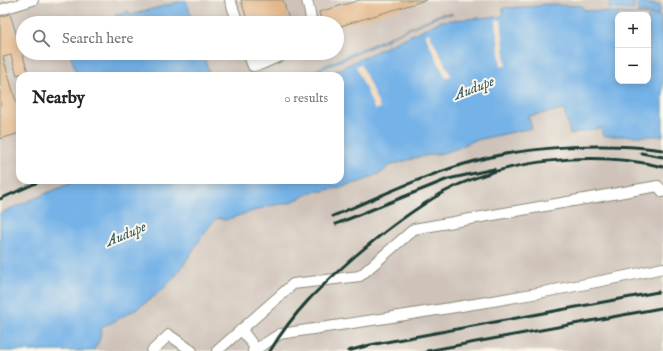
<!DOCTYPE html>
<meta charset="utf-8">
<style>
:root{--surface:#fff;--page:#f2f2f2;--text:#222;--muted:#767676;--line:#e0e0e0}
body{margin:0;font-family:"IM FELL English",serif;background:var(--page);color:var(--text)}
.controls{position:absolute;right:12px;top:12px;display:grid;overflow:hidden;border-radius:8px;box-shadow:0 2px 10px #0003}
.controls button{width:36px;height:36px;display:grid;place-items:center;padding:0;border:0;border-bottom:1px solid var(--line);background:var(--surface);color:var(--text);font:20px sans-serif}
.list{margin:0;padding:0;list-style:none}
h2{display:flex;justify-content:space-between;align-items:center;height:52px;margin:0;padding:0 16px;font-size:17px}
h2 small{font-size:13px;font-weight:400;color:var(--muted)}
.icon{flex:none;width:22px;height:22px;fill:none;stroke:currentColor;stroke-width:2;stroke-linecap:round;stroke-linejoin:round}
.map{position:relative;flex:none;width:663px;height:351px;overflow:hidden}
.search{position:absolute;background:var(--surface);box-shadow:0 2px 10px #0003;left:16px;top:16px;width:328px;height:44px;display:flex;align-items:center;gap:10px;box-sizing:border-box;padding:0 14px;border-radius:22px;color:var(--muted);font-size:15px}
.panel{position:absolute;background:var(--surface);box-shadow:0 2px 10px #0003;left:16px;top:72px;width:328px;height:112px;border-radius:12px}
.map>svg:first-child{display:block}
.industrial{fill:#cec2b9}
.water{fill:#75b2e7;stroke:#4a788e}
.pier{fill:#f4dabd}
.building{fill:#e3b78a}
.lines{fill:none;stroke-linecap:round;stroke-linejoin:round}
.minor-casing{stroke:#8a8c78;stroke-width:12}
.minor{stroke:#fff;stroke-width:10}
.rail{stroke:#1f3d34;stroke-width:3}
.labels{text-anchor:middle;dominant-baseline:central;stroke-width:4;stroke-linejoin:round;paint-order:stroke}
.water-label{font-size:15px;font-style:italic;fill:#345a61;stroke:#fbf7ec}
</style>
<div class="map">
<svg width="663" height="351" viewBox="0 0 663 351">
<rect width="100%" height="100%" fill="#fbf7ec"/>
<filter id="ink" filterUnits="userSpaceOnUse"><feTurbulence type="fractalNoise" baseFrequency=".025" numOctaves="2"/><feDisplacementMap in="SourceGraphic" scale="8" xChannelSelector="R" yChannelSelector="G"/><feConvolveMatrix kernelMatrix="1 2 1 2 8 2 1 2 1" color-interpolation-filters="sRGB"/></filter>
<filter id="wash" filterUnits="userSpaceOnUse"><feTurbulence type="fractalNoise" baseFrequency=".012" numOctaves="4" result="noise"/><feDisplacementMap in="SourceGraphic" scale="16" xChannelSelector="R" yChannelSelector="G"/><feGaussianBlur stdDeviation="0.9" result="paint"/><feColorMatrix in="noise" values="0 0 0 0 0 0 0 0 0 0 0 0 0 0 0 0 0 1.4 0 .05"/><feComposite in="paint" operator="in"/></filter>
<g filter="url(#wash)">
<rect width="100%" height="100%" fill="#f4dabd"/>
<path class="industrial" d="M 0,0 L 186,0 L 130,15 L 128,10 L 124,14 L 115,15 L 117,23 L 114,23 L 113,19 L 105,19 L 107,23 L 102,23 L 101,21 L 84,23 L 23,23 L 23,53 L 70,53 L 77,76 L 20,76 L 20,180 L 78,180 L 0,213 Z
M 186,0 L 663,0 L 663,35 L 661,35 L 661,16 L 584,10 L 582,6 L 565,4 L 543,4 L 540,6 L 503,8 L 503,16 L 441,22 L 324,76 L 210,76 L 203,53 L 337,53 L 337,23 L 193,23 Z
M 565,110 L 570,134 L 601,128 L 603,136 L 663,136 L 663,351 L 93,351 L 99,341 L 102,327 L 129,315 L 198,243 L 217,218 L 225,220 L 269,206 L 289,203 L 315,191 L 323,191 L 360,182 L 383,172 L 389,166 L 418,157 L 443,153 L 456,149 L 472,141 L 531,128 L 528,116 Z"/>
<path class="water" d="M 186,0 L 193,23 L 117,23 L 115,15 L 124,14 L 128,10 L 130,15 Z
M 617,0 L 634,2 L 634,10 L 609,8 L 609,2 Z
M 638,2 L 661,6 L 659,14 L 638,12 Z
M 543,4 L 582,6 L 584,10 L 647,15 L 618,15 L 618,81 L 648,81 L 648,15 L 661,16 L 661,35 L 663,35 L 663,136 L 603,136 L 601,128 L 570,134 L 564,110 L 528,116 L 532,128 L 472,141 L 456,149 L 443,153 L 418,157 L 389,166 L 383,172 L 360,182 L 323,191 L 315,191 L 289,203 L 269,206 L 225,220 L 217,218 C 202,233 192,254 179,271 C 159,297 131,314 102,327 L 99,341 L 93,351 L 0,351 L 0,213 L 78,180 L 340,180 L 340,76 L 324,76 L 441,21 L 503,16 L 503,8 L 539,6 Z
M 441,14 L 453,14 L 441,15 L 389,37 L 389,39 L 307,76 L 301,76 Z
M 70,53 L 123,53 L 124,58 L 128,58 L 127,53 L 203,53 L 210,76 L 77,76 Z"/>
<path class="pier" d="M 496,20 L 501,20 L 506,66 L 501,66 Z
M 429,33 L 451,76 L 446,78 L 425,35 Z
M 361,64 L 380,108 L 375,110 L 356,66 Z"/>
<g id="blocks">
<path class="building" d="M 241,0 L 283,0 L 290,23 L 248,23 Z
M 360,0 L 426,0 L 337,27 L 337,23 L 322,23 L 319,12 Z
M 10,14 L 28,72 L 17,75 L 11,55 L 3,57 L 20,115 L 20,133 L 0,139 L 0,17 Z"/>
</g>
</g>
<g filter="url(#ink)">
<use href="#blocks" fill-opacity="0" stroke="#8a8c78" stroke-width="1"/>
<g class="lines">
<g class="minor-casing">
<path id="minor" d="M 230,0 L 238,23
M 307,0 L 312,23
M 0,10 L 33,0
M 248,53 L 253,66 L 262,64 L 287,53
M 241,329 L 256,349
M 152,351 L 169,335 L 192,351
M 217,351 L 293,284 L 360,276 L 414,229 L 658,186 L 663,192
M 253,351 L 280,334 C 408,315 537,296 663,268"/>
</g>
<use href="#minor" class="minor"/>
<path class="rail" d="M 641,153 L 663,157
M 0,199 L 43,180
M 333,216 C 379,197 426,174 475,161 C 528,146 608,142 663,150
M 336,224 L 448,179 L 494,169
M 270,351 C 295,310 318,289 354,257 C 381,234 411,211 442,193 C 504,159 595,150 663,167
M 348,351 L 370,345 L 658,292
M 427,351 L 661,308"/>
</g>
</g>
<g class="labels">
<g class="water-label">
<text transform="translate(474 88) rotate(-21)">Audupe</text>
<text transform="translate(126 234) rotate(-23)">Audupe</text>
</g>
</g>
</svg>
<div class="controls">
<button>+</button>
<button>−</button>
</div>
<div class="search"><svg class="icon" aria-label="search" viewBox="0 0 24 24"><circle cx="10" cy="10" r="6"/><path d="M15 15l6 6"/></svg>Search here</div>
<section class="panel">
<h2>Nearby<small>0 results</small></h2>
<ul class="list">
</ul>
</section>
</div>
